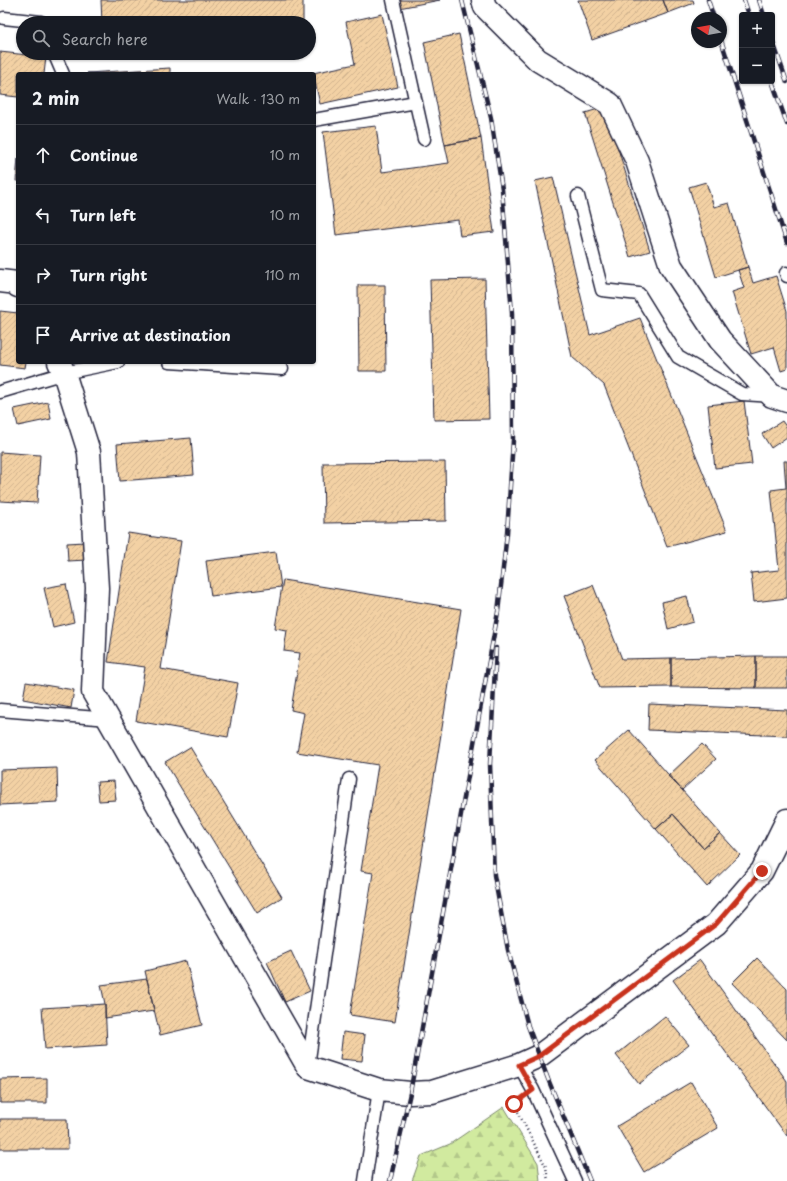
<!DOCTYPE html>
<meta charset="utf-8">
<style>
:root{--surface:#171b24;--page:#20242c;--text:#f1f3f6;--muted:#9ea1a6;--line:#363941}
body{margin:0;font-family:"Playpen Sans",sans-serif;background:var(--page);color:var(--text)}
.controls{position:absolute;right:12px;top:12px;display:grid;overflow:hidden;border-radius:4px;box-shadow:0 1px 3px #0004}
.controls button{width:36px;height:36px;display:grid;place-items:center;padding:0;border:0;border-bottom:1px solid var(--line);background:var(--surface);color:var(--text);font:20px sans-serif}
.compass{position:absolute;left:691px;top:12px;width:36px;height:36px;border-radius:50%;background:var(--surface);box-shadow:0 1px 3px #0004;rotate:281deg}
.stop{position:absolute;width:12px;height:12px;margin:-9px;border:3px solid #c8321e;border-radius:50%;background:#fff}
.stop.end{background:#c8321e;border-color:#fff;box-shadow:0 1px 4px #0008}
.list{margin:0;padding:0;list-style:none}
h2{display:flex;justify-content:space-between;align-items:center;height:52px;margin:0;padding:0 16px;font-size:17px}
h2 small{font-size:13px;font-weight:400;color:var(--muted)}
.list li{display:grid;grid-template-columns:26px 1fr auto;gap:12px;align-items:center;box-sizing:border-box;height:60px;padding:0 16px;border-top:1px solid var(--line)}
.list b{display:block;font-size:15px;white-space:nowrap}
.list em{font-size:13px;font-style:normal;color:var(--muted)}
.icon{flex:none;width:22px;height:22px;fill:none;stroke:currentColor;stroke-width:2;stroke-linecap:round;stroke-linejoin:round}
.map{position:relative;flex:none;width:787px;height:1181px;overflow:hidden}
.search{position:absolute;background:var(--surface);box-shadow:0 1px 3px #0004;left:16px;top:16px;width:300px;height:44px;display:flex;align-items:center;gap:10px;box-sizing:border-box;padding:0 14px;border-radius:22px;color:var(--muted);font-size:15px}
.panel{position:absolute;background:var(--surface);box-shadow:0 1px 3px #0004;left:16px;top:72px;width:300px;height:292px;border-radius:4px}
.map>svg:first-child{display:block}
.forest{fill:url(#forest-firs);stroke:#7a866d}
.building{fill:url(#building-hatch);stroke:#22223b}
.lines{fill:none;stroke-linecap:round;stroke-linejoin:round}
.service-casing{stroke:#22223b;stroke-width:15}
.minor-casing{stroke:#22223b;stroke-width:25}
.path{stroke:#22223b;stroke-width:2.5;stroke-dasharray:1 3;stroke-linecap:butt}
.service{stroke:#fff;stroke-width:12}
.minor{stroke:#fff;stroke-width:22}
.rail-casing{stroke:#22223b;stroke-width:4.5}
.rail{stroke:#fff;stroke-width:3;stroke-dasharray:9;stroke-linecap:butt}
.route{stroke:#c8321e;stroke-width:5}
</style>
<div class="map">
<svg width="787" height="1181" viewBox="0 0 787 1181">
<defs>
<pattern id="forest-firs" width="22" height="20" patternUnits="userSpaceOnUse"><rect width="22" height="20" fill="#d1ea9f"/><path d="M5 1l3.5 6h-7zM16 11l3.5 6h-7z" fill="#b3c88a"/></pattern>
<pattern id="building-hatch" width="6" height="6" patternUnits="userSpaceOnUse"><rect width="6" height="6" fill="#f3d1a4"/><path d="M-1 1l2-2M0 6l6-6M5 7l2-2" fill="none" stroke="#d0b38e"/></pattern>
</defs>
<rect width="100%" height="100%" fill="#fff"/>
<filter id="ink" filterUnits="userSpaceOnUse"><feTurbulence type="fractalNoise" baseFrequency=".025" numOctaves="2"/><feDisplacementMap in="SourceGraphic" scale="8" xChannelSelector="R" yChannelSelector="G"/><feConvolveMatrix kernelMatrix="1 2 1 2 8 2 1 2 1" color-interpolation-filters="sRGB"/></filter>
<g filter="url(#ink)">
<path class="forest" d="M 504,1107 L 538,1163 L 540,1181 L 412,1181 L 421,1156 L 450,1144 Z"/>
<path class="building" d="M 101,0 L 303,0 L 303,23 L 102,23 Z
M 397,0 L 440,0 L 399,8 Z
M 578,0 L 663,0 L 668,13 L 592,40 Z
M 663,0 L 693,0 L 694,3 L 668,13 Z
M 382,14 L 398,87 L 320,104 L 313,73 L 355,64 L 346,22 Z
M 459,34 L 481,138 L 445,145 L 424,42 Z
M 0,52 L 46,57 L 44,74 L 18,74 L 18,97 L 0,95 Z
M 170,68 L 170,74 L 87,73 Z
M 605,107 L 650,251 L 630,257 L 585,113 Z
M 376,126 L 382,172 L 449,163 L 445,145 L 481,138 L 494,232 L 460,236 L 458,220 L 336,235 L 323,132 Z
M 18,159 L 18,181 L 16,181 Z
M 553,177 L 590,335 L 640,318 L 727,531 L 667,547 L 604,385 L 572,357 L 535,181 Z
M 706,182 L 714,207 L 729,203 L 748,267 L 716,277 L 689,187 Z
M 748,267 L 753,283 L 776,276 L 787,311 L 787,369 L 781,371 L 774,347 L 751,354 L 732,292 L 744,288 L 738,270 Z
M 485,279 L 489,419 L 434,420 L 430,280 Z
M 358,285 L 385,285 L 386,371 L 359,371 Z
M 0,311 L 18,313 L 18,362 L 26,362 L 25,368 L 0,365 Z
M 744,401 L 752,464 L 715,468 L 708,405 Z
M 48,402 L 51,419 L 18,426 L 14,409 Z
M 782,421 L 787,428 L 787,437 L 771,448 L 762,434 Z
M 191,438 L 194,475 L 120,481 L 117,444 Z
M 0,452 L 40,455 L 37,503 L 0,501 Z
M 784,461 L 787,461 L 787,598 L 754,602 L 751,573 L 779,570 L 771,490 L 786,488 Z
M 445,462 L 446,521 L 324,523 L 323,463 Z
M 128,533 L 181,541 L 161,669 L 238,683 L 228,737 L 136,721 L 145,667 L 108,662 Z
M 85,542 L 87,560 L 68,561 L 67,543 Z
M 276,552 L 281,587 L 211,596 L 206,561 Z
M 283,580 L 461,609 L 395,1022 L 350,1015 L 373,873 L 361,871 L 378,765 L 297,752 L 304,713 L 291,710 L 300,653 L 284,651 L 287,630 L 275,628 Z
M 66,584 L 74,622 L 53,627 L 44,588 Z
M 593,585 L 622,659 L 671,658 L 671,687 L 600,688 L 564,596 Z
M 687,596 L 693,622 L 668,629 L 662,602 Z
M 756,656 L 787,656 L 787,688 L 756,688 Z
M 756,656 L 756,688 L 671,687 L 671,658 Z
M 26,682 L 74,690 L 71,708 L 23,699 Z
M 649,704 L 787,710 L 787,736 L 648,730 Z
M 629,730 L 720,833 L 703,848 L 673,814 L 656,829 L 595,760 Z
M 702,744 L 716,759 L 682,790 L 668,776 Z
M 190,747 L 282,897 L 257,913 L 165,762 Z
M 57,768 L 58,802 L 0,805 L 0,770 Z
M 114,781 L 116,800 L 99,801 L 97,782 Z
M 673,814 L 703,848 L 720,833 L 740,855 L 707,887 L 656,829 Z
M 291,951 L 310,991 L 285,1002 L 267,962 Z
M 757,958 L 787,989 L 787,1040 L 732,983 Z
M 700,960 L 787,1081 L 787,1136 L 673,980 Z
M 186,961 L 202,1025 L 160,1035 L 145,971 Z
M 147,979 L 154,1011 L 105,1018 L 105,1004 L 101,985 Z
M 105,1004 L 107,1045 L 45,1049 L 42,1008 Z
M 665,1016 L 689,1045 L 639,1084 L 616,1055 Z
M 343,1032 L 365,1035 L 362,1061 L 340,1059 Z
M 47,1078 L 47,1103 L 0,1103 L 0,1079 Z
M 691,1082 L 718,1128 L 644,1172 L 617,1126 Z
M 0,1119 L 67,1119 L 68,1149 L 0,1149 Z"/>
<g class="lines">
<g class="service-casing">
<path id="service" d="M 393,0 L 424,139
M 4,18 L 41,22 L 42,23
M 54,53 L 63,74
M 314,120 L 416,102
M 578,196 L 602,290 L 639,294 L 678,357 L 742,394 L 772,396
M 786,273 L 787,276
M 169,362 L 282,369
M 0,392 L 64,373 L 118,362
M 0,710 L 109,719
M 519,1065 L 533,1090 L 575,1181
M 308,1066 L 349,779
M 365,1181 L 379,1090"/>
</g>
<g class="minor-casing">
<path id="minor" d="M 483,0 L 485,7 L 538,60 L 610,104 L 637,161 L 671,266 L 720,340 L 772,396 L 787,401
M 0,281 L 17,283 L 18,286
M 59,362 L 64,373 L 89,452 L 97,588 L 93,692 L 308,1067 L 379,1090 L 410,1093 L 432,1092 L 519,1065 L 539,1056 L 716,924 L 762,871 L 787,820"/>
</g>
<path class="path" d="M 520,1100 L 514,1104 L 546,1167 L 548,1181"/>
<use href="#service" class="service"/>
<use href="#minor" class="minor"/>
<g class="rail-casing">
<path id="rail" d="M 708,0 L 714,18
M 744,0 L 749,15
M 759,0 L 764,15
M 772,39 L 787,82
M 721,40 L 787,243
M 772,81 L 787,124
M 496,648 L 490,764 L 494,875 L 508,950 L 528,1026 L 548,1079 L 590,1181
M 390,1181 L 410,1093 L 498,612 L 507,533 L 513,440 L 512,313 L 502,189 L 491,118 L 462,0"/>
</g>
<use href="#rail" class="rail"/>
</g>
</g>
<g class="lines" filter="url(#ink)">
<path class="route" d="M 514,1104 L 533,1090 L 519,1065 L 539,1056 L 716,924 L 762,871"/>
</g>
</svg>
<div class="controls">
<button>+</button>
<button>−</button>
</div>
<svg class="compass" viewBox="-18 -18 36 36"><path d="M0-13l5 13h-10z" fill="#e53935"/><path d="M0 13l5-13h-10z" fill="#9ea1a6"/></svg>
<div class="stop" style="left:514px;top:1104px"></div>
<div class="stop end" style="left:762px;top:871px"></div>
<div class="search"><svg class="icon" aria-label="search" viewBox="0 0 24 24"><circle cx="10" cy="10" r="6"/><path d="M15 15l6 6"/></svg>Search here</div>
<section class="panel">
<h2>2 min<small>Walk · 130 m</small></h2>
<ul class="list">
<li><svg class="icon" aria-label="ahead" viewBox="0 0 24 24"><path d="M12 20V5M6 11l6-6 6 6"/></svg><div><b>Continue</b></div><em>10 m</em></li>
<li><svg class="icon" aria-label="left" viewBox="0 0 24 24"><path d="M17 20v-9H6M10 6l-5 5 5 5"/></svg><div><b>Turn left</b></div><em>10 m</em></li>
<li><svg class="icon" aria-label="right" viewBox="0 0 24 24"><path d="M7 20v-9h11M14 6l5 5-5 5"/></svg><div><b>Turn right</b></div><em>110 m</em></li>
<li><svg class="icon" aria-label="arrive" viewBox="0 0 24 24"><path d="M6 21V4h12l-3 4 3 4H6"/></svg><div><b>Arrive at destination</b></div></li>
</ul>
</section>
</div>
